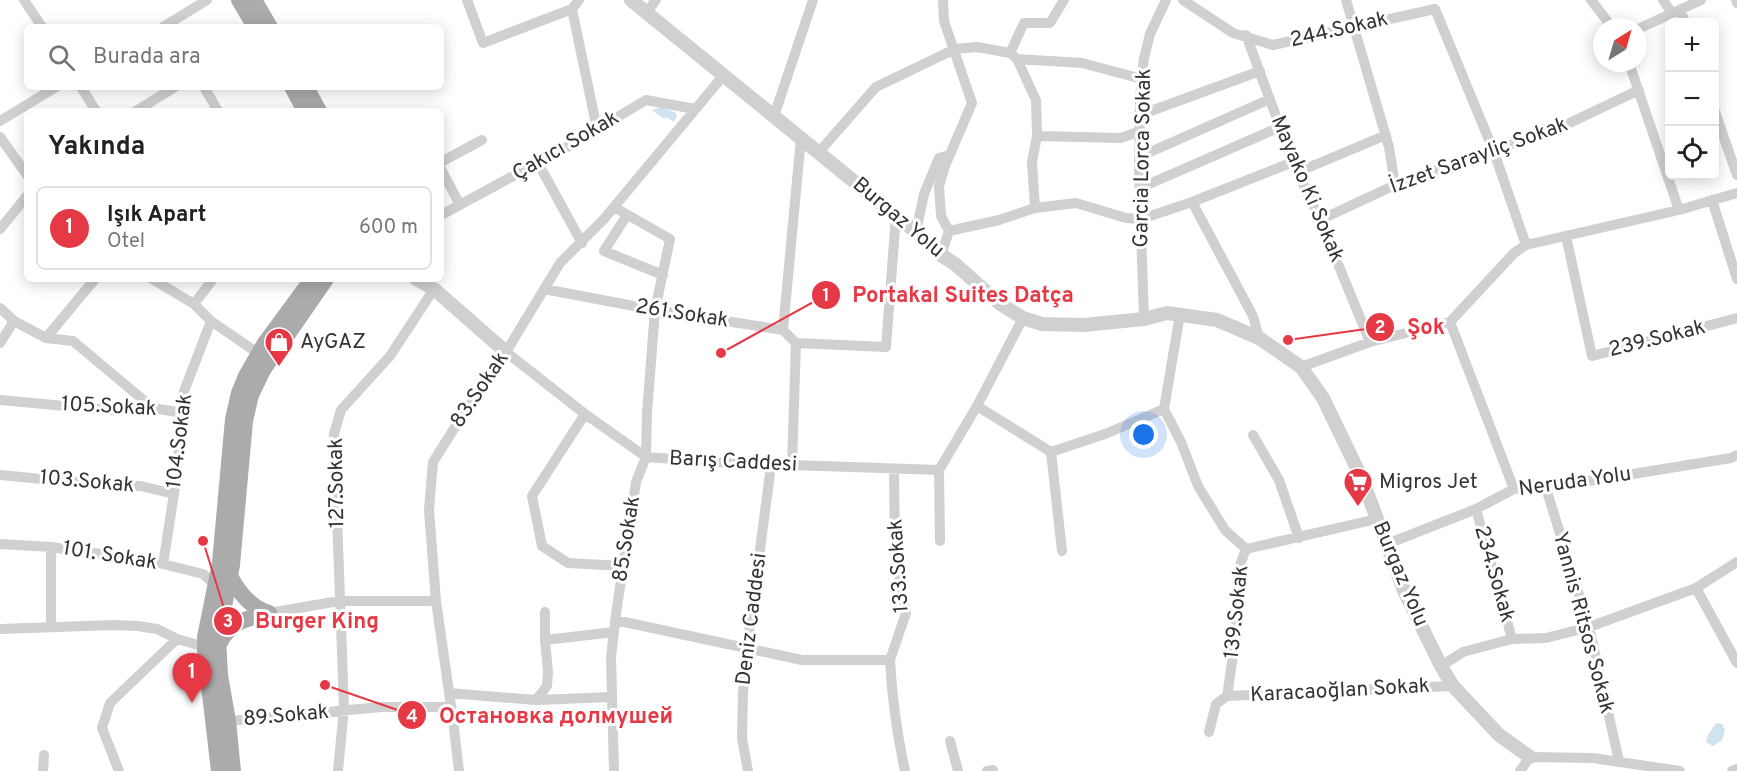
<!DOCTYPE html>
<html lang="tr">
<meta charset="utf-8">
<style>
:root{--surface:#fff;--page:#f6f6f6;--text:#222;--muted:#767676;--line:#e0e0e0;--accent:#e63946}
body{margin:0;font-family:Overpass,sans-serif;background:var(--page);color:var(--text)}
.controls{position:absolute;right:18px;top:18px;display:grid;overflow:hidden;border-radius:9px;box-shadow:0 3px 15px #0003}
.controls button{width:54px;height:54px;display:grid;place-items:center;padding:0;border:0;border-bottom:2px solid var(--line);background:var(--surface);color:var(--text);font:30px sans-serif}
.compass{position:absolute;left:1593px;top:18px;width:54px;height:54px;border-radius:50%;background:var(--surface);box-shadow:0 3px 15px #0003;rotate:37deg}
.you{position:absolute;left:1144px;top:435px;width:21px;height:21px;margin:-15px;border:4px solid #fff;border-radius:50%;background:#1a73e8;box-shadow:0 0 0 9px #1a73e833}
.badge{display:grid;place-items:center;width:39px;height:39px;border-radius:50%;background:var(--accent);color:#fff;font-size:20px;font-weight:700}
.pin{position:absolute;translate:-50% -50px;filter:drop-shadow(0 2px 3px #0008)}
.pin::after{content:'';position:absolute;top:32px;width:21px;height:18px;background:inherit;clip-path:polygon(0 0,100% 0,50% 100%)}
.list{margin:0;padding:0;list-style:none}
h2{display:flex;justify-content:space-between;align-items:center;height:78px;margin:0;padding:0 24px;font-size:26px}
h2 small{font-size:20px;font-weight:400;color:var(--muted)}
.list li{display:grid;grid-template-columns:39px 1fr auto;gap:18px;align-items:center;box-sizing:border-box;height:84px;margin:0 12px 12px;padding:0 12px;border:2px solid var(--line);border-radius:9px}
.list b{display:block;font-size:22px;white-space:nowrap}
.list p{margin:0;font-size:20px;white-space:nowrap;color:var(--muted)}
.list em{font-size:20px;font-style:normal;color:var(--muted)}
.icon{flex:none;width:33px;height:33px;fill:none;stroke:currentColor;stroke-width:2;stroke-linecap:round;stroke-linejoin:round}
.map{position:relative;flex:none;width:1737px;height:771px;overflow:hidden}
.search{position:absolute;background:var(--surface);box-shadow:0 3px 15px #0003;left:24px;top:24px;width:420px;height:66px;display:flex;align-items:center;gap:15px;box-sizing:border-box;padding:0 21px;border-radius:9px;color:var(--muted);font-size:22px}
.panel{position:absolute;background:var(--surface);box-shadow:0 3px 15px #0003;left:24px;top:108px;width:420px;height:174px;border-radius:9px}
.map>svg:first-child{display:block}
.water{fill:#cfe2ee}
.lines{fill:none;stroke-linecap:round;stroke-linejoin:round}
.minor{stroke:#d0d0d0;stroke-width:10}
.tertiary{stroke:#d0d0d0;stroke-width:14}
.primary{stroke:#ababab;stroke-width:16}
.labels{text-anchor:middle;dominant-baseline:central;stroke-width:6;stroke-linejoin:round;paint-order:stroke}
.street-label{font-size:21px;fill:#333;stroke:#fff}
.poi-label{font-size:21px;fill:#333;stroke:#fff;text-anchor:start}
.leader{fill:none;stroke:#e63946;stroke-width:2}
.callout-dot{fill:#e63946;stroke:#fff;stroke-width:2}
.mark-label{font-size:18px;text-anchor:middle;font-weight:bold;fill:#fff}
.callout-label{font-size:22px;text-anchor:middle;font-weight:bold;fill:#e63946;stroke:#fff;stroke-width:6;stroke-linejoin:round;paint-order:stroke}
</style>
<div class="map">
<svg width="1737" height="771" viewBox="0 0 1737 771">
<rect width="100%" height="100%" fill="#fff"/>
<path class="water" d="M 661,107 L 676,113 L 677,116 L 674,122 L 666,117 L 664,119 L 652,110 Z
M 1716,723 L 1722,724 L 1725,730 L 1722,740 L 1713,746 L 1706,742 L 1708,735 Z"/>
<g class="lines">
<path class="minor" d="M 24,0 L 42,27
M 467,0 L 483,43 L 572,9 L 579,0
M 943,0 L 944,21 L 972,103 L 945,166 L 939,186 L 941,216 L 949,231
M 1183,0 L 1233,33 L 1273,45 L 1435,9
M 1346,0 L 1389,147 L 1395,185
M 1591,0 L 1612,27
M 1663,0 L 1672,13
M 1736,0 L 1737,3
M 572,9 L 597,129
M 1435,9 L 1494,152 L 1526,245
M 1680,10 L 1685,22
M 646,13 L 656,0
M 163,27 L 207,0
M 1638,29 L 1701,0
M 1246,35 L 1293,162 L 1320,220 L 1370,342
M 1017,59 L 1082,63 L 1142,79
M 1629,63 L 1679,210
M 81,87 L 96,111
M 204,87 L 218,111
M 1714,109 L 1737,175
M 136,111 L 175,87
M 1140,115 L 1260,71
M 774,116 L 813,0
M 0,121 L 56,87
M 1037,136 L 1121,138 L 1140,131
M 0,137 L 27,175
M 819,152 L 876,87 L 955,49 L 977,47 L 1010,53
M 1139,157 L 1270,99
M 441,162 L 482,140
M 538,163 L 582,243
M 441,169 L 460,205
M 1298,172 L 1386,135
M 1140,188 L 1280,127
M 1712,200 L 1737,279
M 1192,202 L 1253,316 L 1259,338
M 1035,208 L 1032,162 L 1037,136 L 1036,100 L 1017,59 L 1010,53 L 1024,23 L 1050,23 L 1064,0
M 441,215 L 569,146 L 646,100 L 695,109
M 627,215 L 604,251 L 663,275
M 1320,220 L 1395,185 L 1561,127 L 1639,90
M 0,229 L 27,196
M 916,232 L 924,194 L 939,158 L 950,155
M 1566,236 L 1592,356 L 1737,318
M 941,255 L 949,231 L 999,220 L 1035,208 L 1076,203 L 1126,218 L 1141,219 L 1192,202 L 1293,162
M 152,279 L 194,304 L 211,321 L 259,354
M 544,289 L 655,310 L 783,330 L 796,343 L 886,347 L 896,216
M 194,304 L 213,279
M 0,308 L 14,321 L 46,338 L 73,341 L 153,408
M 1144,319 L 1139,170 L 1140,98 L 1144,58 L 1150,34 L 1166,0
M 1450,322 L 1514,489
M 783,330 L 801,138
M 46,338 L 95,279
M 0,343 L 14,321
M 506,352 L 585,414 L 646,457 L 771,466 L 792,465 L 939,470 L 977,406 L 1023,318
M 1301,367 L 1370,342 L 1450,322 L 1514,253 L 1526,245 L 1679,210 L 1737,193
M 0,400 L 119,411 L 153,408 L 183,413
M 977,406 L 1051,452 L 1105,434 L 1164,409 L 1180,314
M 1164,409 L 1181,442 L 1198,486 L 1225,530 L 1246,549
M 585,414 L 532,496 L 542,546 L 568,563 L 623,566
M 1253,435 L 1279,480 L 1299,538
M 1051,452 L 1062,551
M 792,465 L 796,343
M 939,470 L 940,541
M 0,475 L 105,485 L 141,486 L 174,494
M 1545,485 L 1589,627 L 1619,761
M 1476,509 L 1512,639
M 0,544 L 51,547 L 151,561 L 203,574 L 215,585
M 1387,544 L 1476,509 L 1514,489 L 1596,480 L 1731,458 L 1737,455
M 1246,549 L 1377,519
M 163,564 L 174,494 L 183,413 L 183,394 L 211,321
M 1696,588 L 1737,663
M 545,612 L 545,640 L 614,632
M 269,613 L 339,601 L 436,601
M 615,620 L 802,660 L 890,660 C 892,698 897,734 905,771
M 51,627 L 51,547
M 0,629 L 114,625 L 138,626 L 157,629 L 177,639
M 890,660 L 906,613 L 895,555 L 894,470
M 1441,666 L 1463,652 L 1512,639 L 1546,638 L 1589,627 L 1696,588 L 1737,562
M 449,693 L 536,700 L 612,697
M 1227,696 L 1453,686
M 1227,696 L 1236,635 L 1238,570 L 1246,549
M 536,700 L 547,686 L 548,672 L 545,640
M 228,721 L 382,707 L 451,707
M 1209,732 L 1216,704 L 1227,696
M 950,741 L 958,771
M 1530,757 L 1593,758 L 1680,771
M 43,771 L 44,755
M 119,771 L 102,728 L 110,703 L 177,639 L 205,647
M 338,771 L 344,708 L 334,434 L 341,410 L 390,356 L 434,289
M 459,771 L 453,720 L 436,601 L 429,510 L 433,462 L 462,416 L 506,352 L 560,263 L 604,219 L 723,76
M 614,771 L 611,657 L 617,607 L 636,482 L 646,457 L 647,413 L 655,310 L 670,239 L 614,207
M 748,771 L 742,738 L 743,693 L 747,648 L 771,466
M 987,771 L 993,770
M 1520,771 L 1530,757
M 1732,771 L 1737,769"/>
<path class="tertiary" d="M 631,0 L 916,232 L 941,255 L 955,264 L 999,303 L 1023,318 L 1042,324 L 1084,325 L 1144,319 L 1167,313 L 1217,320 L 1259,338 L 1301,367 L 1323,398 L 1362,479 L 1405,593 L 1441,666 L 1453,686 L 1499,735 L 1530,757
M 416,279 L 434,289 L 506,352"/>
<path class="primary" d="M 239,0 L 255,27
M 254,0 L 270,27
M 292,87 L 305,111
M 306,87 L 319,111
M 230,576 C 238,591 251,608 269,613
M 219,644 C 231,621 245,619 269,613
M 219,771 L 205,651 L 205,637 L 220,563 L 233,419 L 239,393 L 246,376 L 265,343 L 310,282
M 233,771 L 228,721 L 220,675 L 218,638 L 232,565 L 245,421 L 251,395 L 263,370 L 326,279"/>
</g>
<defs>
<g id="shop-pin" transform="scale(1.5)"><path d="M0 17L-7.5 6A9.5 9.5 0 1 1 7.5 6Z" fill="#e63946" stroke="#fff"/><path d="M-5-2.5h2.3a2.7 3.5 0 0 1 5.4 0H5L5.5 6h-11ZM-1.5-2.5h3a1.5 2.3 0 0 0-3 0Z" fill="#fff"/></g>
<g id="supermarket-pin" transform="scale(1.5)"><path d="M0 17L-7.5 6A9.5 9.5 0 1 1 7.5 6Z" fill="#e63946" stroke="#fff"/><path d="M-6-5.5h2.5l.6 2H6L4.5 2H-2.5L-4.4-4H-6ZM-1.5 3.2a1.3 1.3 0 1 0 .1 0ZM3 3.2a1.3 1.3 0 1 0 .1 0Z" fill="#fff"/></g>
</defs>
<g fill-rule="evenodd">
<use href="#shop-pin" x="279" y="342"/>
<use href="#supermarket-pin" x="1358" y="482"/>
</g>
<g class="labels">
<g class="street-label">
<text transform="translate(1339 30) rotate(-13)">244.Sokak</text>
<text transform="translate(566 146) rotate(-30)">Çakıcı Sokak</text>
<text transform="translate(1479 156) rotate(-20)">İzzet Sarayliç Sokak</text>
<text transform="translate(1143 158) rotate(-89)">Garcia Lorca Sokak</text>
<text transform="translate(1307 189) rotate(67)">Mayako Ki Sokak</text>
<text transform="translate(898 218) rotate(40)">Burgaz Yolu</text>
<text transform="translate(682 314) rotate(9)">261.Sokak</text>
<text transform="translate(1657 339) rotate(-14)">239.Sokak</text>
<text transform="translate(480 390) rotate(-56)">83.Sokak</text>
<text transform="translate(109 407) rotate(3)">105.Sokak</text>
<text transform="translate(180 441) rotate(-83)">104.Sokak</text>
<text transform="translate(733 462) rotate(3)">Barış Caddesi</text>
<text transform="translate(87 482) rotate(5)">103.Sokak</text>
<text transform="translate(1575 482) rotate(-8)">Neruda Yolu</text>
<text transform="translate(337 483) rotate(-91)">127.Sokak</text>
<text transform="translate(627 539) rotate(-81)">85.Sokak</text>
<text transform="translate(110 556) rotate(9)">101. Sokak</text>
<text transform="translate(899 566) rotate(-94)">133.Sokak</text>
<text transform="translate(1400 574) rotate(67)">Burgaz Yolu</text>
<text transform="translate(1494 574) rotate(74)">234.Sokak</text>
<text transform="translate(1237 612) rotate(-84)">139.Sokak</text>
<text transform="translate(752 619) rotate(-83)">Deniz Caddesi</text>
<text transform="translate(1583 623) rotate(75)">Yannis Ritsos Sokak</text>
<text transform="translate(1340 691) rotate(-3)">Karacaoğlan Sokak</text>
<text transform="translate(286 716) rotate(-5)">89.Sokak</text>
</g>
<g class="poi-label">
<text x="300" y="342">AyGAZ</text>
<text x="1379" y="482">Migros Jet</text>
</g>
</g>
<path class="leader" d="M721 353L826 295M1288 340L1380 327M203 541L228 621M325 685L412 715"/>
<g class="callout-dot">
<circle cx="721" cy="353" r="6"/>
<circle cx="1288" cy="340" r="6"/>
<circle cx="203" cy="541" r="6"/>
<circle cx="325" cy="685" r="6"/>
<circle cx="826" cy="295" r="15"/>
<circle cx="1380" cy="327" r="15"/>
<circle cx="228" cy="621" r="15"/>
<circle cx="412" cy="715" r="15"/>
</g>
<g class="mark-label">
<text x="826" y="301">1</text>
<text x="1380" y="333">2</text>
<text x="228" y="627">3</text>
<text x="412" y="722">4</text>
</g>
<g class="callout-label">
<text x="963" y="302">Portakal Suites Datça</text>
<text x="1426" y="334">Şok</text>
<text x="317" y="628">Burger King</text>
<text x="556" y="723">Остановка долмушей</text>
</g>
</svg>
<div class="controls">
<button>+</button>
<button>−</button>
<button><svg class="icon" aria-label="locate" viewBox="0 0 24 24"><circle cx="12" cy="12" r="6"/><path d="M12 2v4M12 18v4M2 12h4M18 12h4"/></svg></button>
</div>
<svg class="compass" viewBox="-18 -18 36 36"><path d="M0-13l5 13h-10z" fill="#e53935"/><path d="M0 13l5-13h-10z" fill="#767676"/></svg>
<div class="you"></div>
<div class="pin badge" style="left:192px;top:703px">1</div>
<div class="search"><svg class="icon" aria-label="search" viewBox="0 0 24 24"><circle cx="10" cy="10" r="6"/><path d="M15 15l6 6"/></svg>Burada ara</div>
<section class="panel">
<h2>Yakında<small></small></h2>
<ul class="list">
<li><span class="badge">1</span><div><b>Işık Apart</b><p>Otel</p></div><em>600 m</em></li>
</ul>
</section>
</div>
